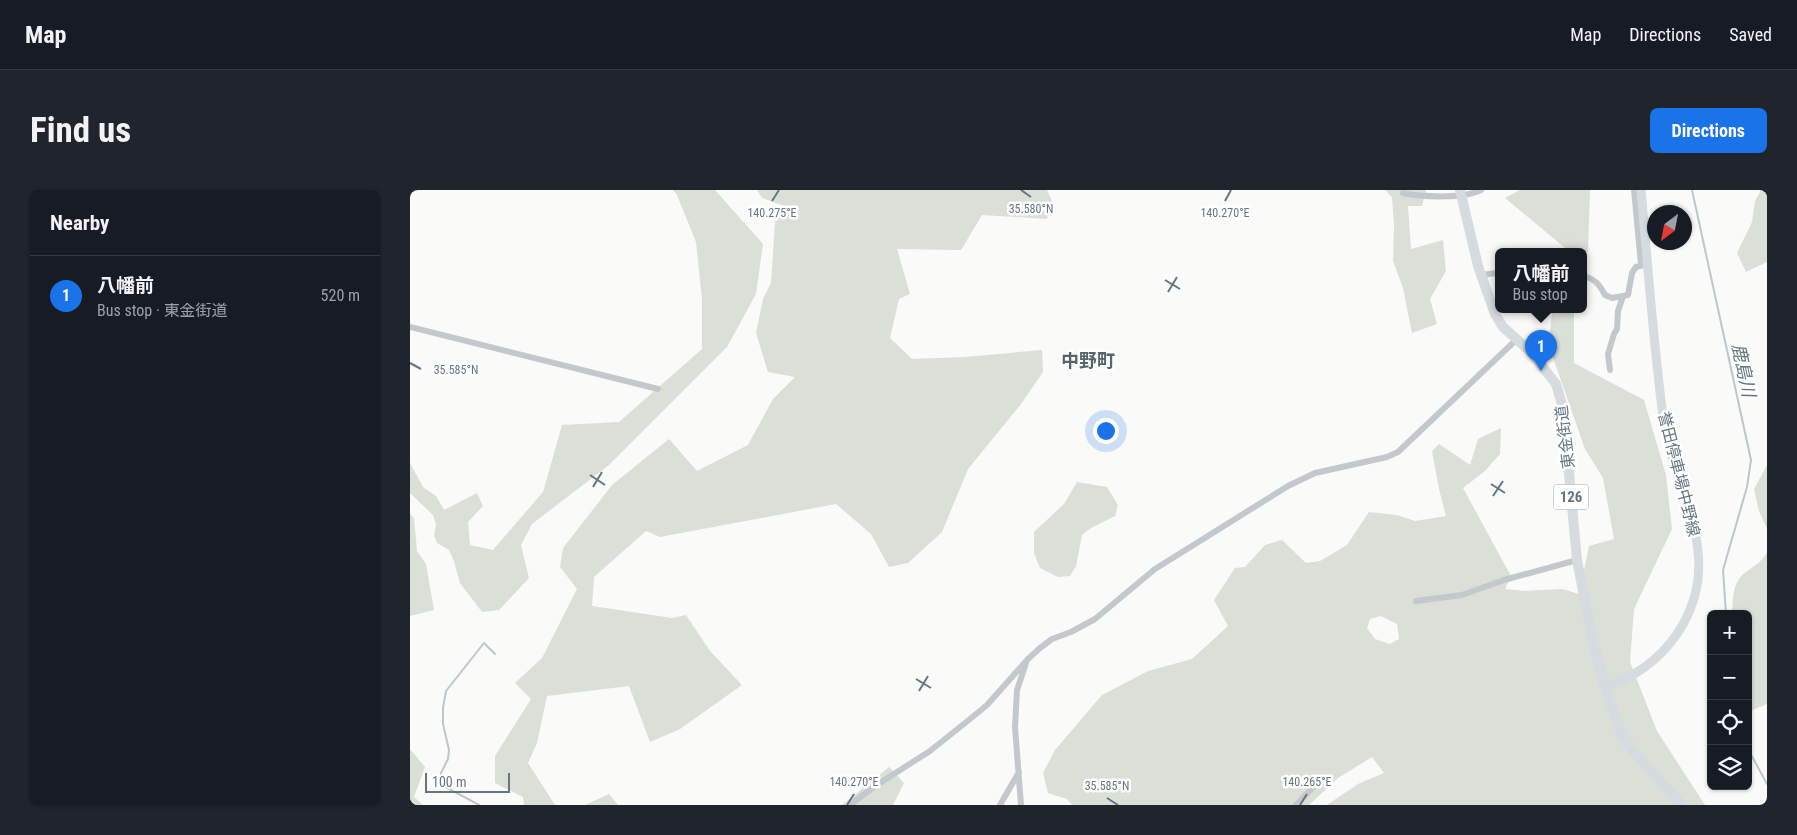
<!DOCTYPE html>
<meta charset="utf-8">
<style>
:root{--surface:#171b24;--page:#20242c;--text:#f1f3f6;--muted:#9ea1a6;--line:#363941;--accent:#1a73e8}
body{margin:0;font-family:"Roboto Condensed","Noto Sans JP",sans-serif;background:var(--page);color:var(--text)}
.controls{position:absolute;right:15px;bottom:15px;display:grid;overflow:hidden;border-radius:8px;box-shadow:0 1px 4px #0004}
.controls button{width:45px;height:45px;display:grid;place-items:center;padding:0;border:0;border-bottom:1px solid var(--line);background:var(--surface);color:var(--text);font:25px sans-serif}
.compass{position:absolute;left:1237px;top:15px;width:45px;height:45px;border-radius:50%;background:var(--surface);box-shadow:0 1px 4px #0004;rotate:212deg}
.scale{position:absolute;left:15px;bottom:12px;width:85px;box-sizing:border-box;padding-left:5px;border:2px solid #657683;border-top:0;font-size:14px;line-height:18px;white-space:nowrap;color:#657683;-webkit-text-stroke:4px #fff;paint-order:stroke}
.you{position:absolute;left:695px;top:240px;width:18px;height:18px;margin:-12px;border:4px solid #fff;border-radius:50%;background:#1a73e8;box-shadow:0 0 0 8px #1a73e833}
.badge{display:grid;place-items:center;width:32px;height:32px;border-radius:50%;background:var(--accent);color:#fff;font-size:16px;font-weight:700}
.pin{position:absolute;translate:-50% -41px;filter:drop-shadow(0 1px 2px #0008)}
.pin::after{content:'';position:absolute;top:26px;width:18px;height:15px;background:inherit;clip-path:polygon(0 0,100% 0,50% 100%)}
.popup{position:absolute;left:1085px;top:58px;width:92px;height:65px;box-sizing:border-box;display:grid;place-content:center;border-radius:8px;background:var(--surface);filter:drop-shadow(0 1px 4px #0005);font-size:16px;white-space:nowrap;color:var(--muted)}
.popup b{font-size:19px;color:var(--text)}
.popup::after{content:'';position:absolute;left:50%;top:100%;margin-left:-10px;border:10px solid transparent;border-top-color:var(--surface)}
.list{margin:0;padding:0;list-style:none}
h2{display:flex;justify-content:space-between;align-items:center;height:65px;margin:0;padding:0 20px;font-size:21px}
h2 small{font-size:16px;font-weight:400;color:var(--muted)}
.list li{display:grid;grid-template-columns:32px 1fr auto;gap:15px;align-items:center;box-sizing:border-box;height:80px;padding:0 20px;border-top:1px solid var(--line)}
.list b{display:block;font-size:19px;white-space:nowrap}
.list p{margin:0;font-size:16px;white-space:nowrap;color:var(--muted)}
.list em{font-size:16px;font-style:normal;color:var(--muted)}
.icon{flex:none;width:28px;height:28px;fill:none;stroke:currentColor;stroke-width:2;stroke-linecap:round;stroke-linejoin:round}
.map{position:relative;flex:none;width:1357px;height:615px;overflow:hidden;border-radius:8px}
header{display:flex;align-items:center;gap:30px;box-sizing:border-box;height:70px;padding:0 25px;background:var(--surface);border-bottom:1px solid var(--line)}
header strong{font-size:24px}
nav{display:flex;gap:28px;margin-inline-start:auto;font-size:18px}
.intro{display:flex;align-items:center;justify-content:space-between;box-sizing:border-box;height:120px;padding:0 30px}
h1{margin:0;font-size:35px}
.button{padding:12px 22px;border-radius:8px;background:var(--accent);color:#fff;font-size:18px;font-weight:700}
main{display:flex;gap:30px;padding:0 30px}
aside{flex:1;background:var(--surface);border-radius:8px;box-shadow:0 1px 4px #0004}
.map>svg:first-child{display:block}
.green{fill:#dadfd7;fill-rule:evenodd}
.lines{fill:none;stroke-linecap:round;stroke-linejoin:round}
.stream{stroke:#bbc7cb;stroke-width:2}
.minor{stroke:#c3c8cc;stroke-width:6}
.major{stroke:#d6dbdf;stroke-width:9}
.highway{stroke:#d6dbdf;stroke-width:10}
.ticks{fill:none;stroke:#657683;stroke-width:2}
.labels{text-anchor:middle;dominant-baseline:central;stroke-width:5;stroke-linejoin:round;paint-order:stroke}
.shield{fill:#fff;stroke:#939fa8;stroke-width:1}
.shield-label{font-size:15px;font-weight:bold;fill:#657683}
.street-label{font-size:16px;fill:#657683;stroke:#fff}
.neighbourhood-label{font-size:18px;font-weight:bold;fill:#57646e;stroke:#fff}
.water-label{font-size:18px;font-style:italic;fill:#60757c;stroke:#fff}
.ticks-label{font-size:12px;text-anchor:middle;fill:#657683;stroke:#fff;stroke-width:5;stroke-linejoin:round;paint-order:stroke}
</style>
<header>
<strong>Map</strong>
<nav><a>Map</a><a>Directions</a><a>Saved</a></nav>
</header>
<div class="intro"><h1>Find us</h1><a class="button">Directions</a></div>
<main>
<aside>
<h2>Nearby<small></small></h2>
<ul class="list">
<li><span class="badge">1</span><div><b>八幡前</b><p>Bus stop · 東金街道</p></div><em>520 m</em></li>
</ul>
</aside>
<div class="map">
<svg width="1357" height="615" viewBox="0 0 1357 615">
<rect width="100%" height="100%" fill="#fafaf8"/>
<path class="green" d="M 263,0 L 305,0 L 353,54 L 346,104 L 317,157 L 199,275 L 122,334 L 111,355 L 119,388 L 89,420 L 72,422 L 50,393 L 44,371 L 39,360 L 27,353 L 24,345 L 26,335 L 23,325 L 0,303 L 0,273 L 13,297 L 26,306 L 34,320 L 67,303 L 73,316 L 58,332 L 60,355 L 83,360 L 133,302 L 152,235 L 209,232 L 292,159 L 292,109 L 286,52 L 267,5 Z
M 347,0 L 637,0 L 642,11 L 637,29 L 572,25 L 551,60 L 487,59 L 500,104 L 489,109 L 480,148 L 502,169 L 555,167 L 632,160 L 633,182 L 611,214 L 558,279 L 532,342 L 498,373 L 479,377 L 461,344 L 426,314 L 250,347 L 236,341 L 184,387 L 182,416 L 262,428 L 276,425 L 300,461 L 332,495 L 270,539 L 240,552 L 219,496 L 137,506 L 127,553 L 118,573 L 145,615 L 114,615 L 113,607 L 85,593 L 85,566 L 121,509 L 105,493 L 132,468 L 167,399 L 150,377 L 153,358 L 202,295 L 259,249 L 287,281 L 338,255 L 363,209 L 385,187 L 358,182 L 346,143 L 353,109 L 361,93 L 365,32 L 380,18 L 352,8 Z
M 975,0 L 1016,0 L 1012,16 L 998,16 L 1001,59 L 1033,50 L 1036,81 L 1020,109 L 1027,134 L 1002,143 L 993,98 L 983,71 L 984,36 L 982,7 Z
M 1110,0 L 1180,0 L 1178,62 L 1160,62 L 1095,8 Z
M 1351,0 L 1357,0 L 1357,72 L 1336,82 L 1327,63 L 1342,32 L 1345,11 Z
M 1142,120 L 1164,120 L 1164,173 L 1234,210 L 1256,285 L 1262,339 L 1224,419 L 1220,472 L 1247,541 L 1295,615 L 917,615 L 948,594 L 974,583 L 962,567 L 928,588 L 899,615 L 662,615 L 657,609 L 638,603 L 633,583 L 645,560 L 692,505 L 738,481 L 782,469 L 818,436 L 804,410 L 825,378 L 835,377 L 855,355 L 872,350 L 896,373 L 910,371 L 937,355 L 959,322 L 987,325 L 1005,331 L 1036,326 L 1029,299 L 1022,261 L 1029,254 L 1060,275 L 1068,249 L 1091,238 L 1090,264 L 1075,281 L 1053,298 L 1101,386 L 1095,399 L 1115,401 L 1152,399 L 1169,404 L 1179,356 L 1204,349 L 1193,288 L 1175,259 L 1141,162 L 1140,142 ZM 971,426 L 987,434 L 989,449 L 980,454 L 965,449 L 957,438 L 960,429 Z
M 1357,275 L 1357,339 L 1349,321 L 1344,299 Z
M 667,292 L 697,297 L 708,315 L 705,326 L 681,338 L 672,345 L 666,376 L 660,386 L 648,387 L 630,378 L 624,363 L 624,342 L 654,314 Z
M 0,324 L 4,328 L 7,361 L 16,374 L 24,420 L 0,426 Z
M 1357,362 L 1357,514 L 1338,522 L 1338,424 L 1322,424 C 1323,412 1322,399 1329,389 C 1337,378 1349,377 1357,362 Z
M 0,559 L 15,577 L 4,607 L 13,615 L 0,615 Z
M 479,577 L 494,593 L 483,615 L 432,615 Z
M 199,604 L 208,615 L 175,615 Z"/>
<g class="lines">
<path class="stream" d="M 1282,0 L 1341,270 L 1337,297 L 1313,380 L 1316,424
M 1338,559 L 1357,594
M 69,615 L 32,595 L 31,583 L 38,569 L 39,560 L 33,534 L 33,518 L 36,501 L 74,453 L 85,464"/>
<path class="minor" d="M 1224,0 L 1231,74
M 993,3 C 1012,7 1053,9 1071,0
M 1071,85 L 1088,83
M 1174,86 C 1186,90 1189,94 1195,105 L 1202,108 L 1218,105 L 1222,83 L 1226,77 L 1237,74
M 0,137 L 248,199
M 1200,180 L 1198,164 L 1204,144 L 1207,139 L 1208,121 L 1213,106
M 1006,411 L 1052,405 L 1094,390 L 1167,370
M 440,615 L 465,596 L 520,561 L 565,525 L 577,515 L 618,469 L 630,458 L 642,449 L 661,442 L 685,429 L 745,379 L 878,296 L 905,283 L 977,267 L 988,262 L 1106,150
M 590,615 L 609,582
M 611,615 L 605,537 L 607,500 L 616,473
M 886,615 L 911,589"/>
<path class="major" d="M 1195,497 C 1224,488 1250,469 1267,444 C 1319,366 1263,305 1253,226 C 1243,151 1238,75 1231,0"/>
<path class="highway" d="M 1050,0 L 1068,76 L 1085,124 L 1093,137 L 1121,162 L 1146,194 L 1153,218 L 1167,370 L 1182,447 L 1195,497 L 1212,545 L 1224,562 L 1272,615"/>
</g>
<path class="ticks" d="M 611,0 L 621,7M 362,11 L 369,0M 815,11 L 821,0M 755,90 L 770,99M 758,102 L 767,87M 0,173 L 11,179M 180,285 L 195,295M 1081,294 L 1095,303M 183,297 L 192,282M 1083,306 L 1093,291M 506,489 L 521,498M 509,501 L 518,486M 697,608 L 708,615M 437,615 L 444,604M 890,615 L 897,604"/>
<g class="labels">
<rect class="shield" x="1143.5" y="294.5" width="35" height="25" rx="4"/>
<g class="shield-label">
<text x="1161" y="307">126</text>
</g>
<g class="street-label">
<text transform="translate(1155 247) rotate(-97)">東金街道</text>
<text transform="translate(1269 284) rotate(76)">誉田停車場中野線</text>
</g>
<g class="neighbourhood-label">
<text x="678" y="170">中野町</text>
</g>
<g class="water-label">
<text transform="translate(1334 180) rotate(78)">鹿島川</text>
</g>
</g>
<g class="ticks-label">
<text x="621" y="23">35.580°N</text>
<text x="362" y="27">140.275°E</text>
<text x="815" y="27">140.270°E</text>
<text x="46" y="184">35.585°N</text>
<text x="444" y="596">140.270°E</text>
<text x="897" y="596">140.265°E</text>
<text x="697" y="600">35.585°N</text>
</g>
</svg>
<div class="controls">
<button>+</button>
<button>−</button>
<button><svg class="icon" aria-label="locate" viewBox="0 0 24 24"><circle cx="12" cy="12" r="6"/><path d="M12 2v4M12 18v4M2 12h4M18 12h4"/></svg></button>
<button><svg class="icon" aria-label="layers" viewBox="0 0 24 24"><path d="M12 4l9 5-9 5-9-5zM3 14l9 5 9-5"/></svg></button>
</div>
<svg class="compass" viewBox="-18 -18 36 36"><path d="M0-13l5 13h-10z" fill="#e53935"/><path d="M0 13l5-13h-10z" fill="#9ea1a6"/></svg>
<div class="scale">100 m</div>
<div class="you"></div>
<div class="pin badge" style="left:1131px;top:181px">1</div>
<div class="popup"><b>八幡前</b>Bus stop</div>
</div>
</main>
